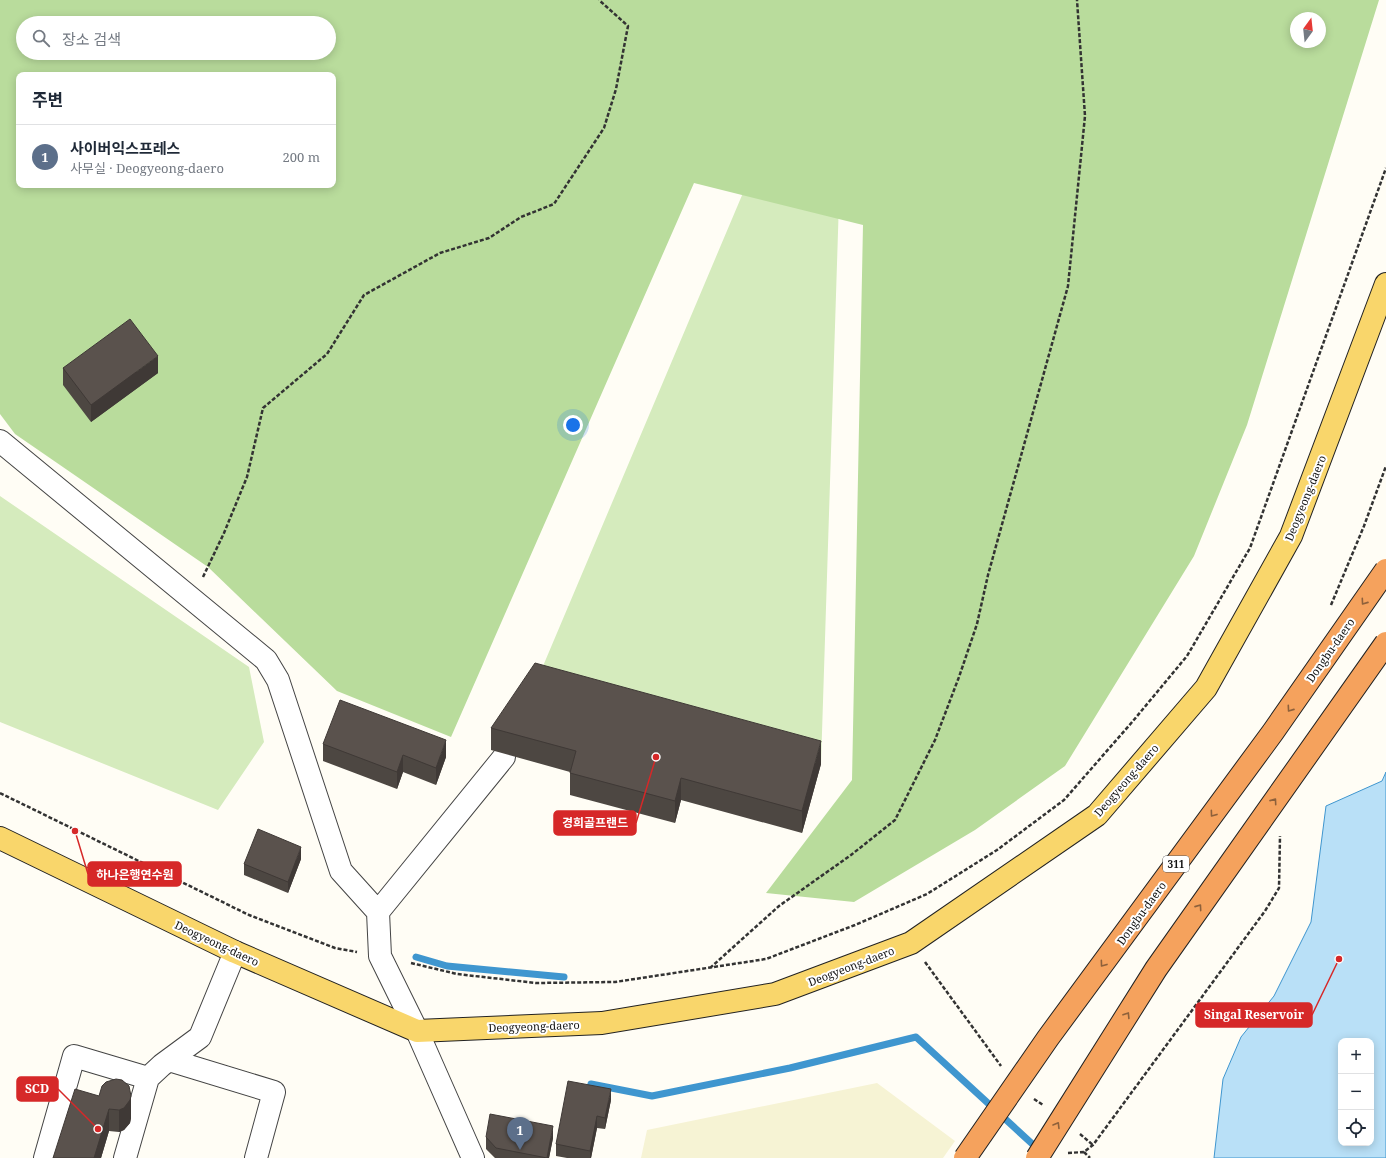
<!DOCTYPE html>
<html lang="ko">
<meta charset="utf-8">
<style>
:root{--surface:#fff;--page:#f6f6f7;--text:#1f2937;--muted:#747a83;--line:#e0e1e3;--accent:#111827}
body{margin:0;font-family:"Noto Serif","Noto Sans KR",serif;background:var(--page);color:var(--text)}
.controls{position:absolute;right:12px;bottom:12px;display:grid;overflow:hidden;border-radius:8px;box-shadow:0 2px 10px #0003}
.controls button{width:36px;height:36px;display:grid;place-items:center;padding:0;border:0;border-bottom:1px solid var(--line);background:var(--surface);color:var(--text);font:20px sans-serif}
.compass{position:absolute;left:1290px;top:12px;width:36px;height:36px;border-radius:50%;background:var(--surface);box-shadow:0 2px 10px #0003;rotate:15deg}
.you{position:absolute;left:573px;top:425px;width:14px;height:14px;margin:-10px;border:3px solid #fff;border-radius:50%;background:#1a73e8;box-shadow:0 0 0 6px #1a73e833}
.badge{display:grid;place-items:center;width:26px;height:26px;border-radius:50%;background:var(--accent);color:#fff;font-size:13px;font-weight:700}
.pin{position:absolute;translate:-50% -33px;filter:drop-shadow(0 1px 2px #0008)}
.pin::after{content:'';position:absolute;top:21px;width:14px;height:12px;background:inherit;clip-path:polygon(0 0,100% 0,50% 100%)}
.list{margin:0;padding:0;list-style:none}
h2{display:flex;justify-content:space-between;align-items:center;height:52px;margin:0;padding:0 16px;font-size:17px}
h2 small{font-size:13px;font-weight:400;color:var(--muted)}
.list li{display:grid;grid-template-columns:26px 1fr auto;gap:12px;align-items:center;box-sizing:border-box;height:64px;padding:0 16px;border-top:1px solid var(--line)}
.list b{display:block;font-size:15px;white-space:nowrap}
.list p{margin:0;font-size:13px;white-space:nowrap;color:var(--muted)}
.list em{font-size:13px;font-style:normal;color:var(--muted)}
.icon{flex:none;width:22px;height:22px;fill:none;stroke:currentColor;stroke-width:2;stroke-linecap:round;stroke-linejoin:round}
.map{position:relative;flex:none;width:1386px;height:1158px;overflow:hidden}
.search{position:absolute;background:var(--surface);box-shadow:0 2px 10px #0003;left:16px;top:16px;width:320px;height:44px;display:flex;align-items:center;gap:10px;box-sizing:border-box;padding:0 14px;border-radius:22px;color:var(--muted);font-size:15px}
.panel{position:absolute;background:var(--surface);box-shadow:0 2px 10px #0003;left:16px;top:72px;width:320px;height:116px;border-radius:8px}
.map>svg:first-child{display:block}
.farmland{fill:#f6f3d4}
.green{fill:#d5ebbd}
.forest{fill:#b9dc9c;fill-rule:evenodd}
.water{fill:#b9e0f7;stroke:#3f96cf;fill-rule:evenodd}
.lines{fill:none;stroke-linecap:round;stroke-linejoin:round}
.stream{stroke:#3f96cf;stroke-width:7}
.minor-casing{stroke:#444;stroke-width:24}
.major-casing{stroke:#222;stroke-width:24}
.path{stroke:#333;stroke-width:2.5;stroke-dasharray:4 2;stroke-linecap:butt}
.minor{stroke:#fff;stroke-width:22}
.major{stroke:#f9d66b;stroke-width:22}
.highway-bridge-casing{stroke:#222;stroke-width:24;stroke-linecap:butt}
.highway-bridge{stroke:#f5a25d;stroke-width:22}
.wall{fill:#4d4742}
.shaded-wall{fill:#3f3936}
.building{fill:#5a524d;stroke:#3f3936}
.oneway{stroke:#8e613b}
.labels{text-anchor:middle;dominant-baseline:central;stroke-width:4;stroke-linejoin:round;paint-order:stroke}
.shield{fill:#fff;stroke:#585858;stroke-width:1}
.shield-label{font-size:10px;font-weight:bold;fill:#111}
.street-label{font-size:11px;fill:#111;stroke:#fff}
.leader{fill:none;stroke:#d62828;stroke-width:1.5}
.callout-dot{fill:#d62828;stroke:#fff;stroke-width:1.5}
.callout{fill:#d62828;stroke:#d62828;stroke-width:1.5}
.callout-label{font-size:12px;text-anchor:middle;font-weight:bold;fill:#fff}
</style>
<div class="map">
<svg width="1386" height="1158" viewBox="0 0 1386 1158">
<rect width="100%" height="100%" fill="#fffdf5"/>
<path class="farmland" d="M 877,1083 L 955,1141 L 943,1158 L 641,1158 L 647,1130 Z"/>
<path class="green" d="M 751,174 L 839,201 L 821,764 L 535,685 Z
M 0,496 L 249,667 L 264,742 L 218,810 L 0,722 Z"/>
<path class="forest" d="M 0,0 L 1379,0 L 1247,425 L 1194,556 L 1065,766 L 975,830 L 854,902 L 766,893 L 852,780 L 863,225 L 694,183 L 451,737 L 337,691 L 208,567 L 15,434 L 0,414 ZM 1296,18 L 1320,18 L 1320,42 L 1296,42 ZM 23,23 L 329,23 L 329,53 L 23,53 ZM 19,75 L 333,75 L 333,185 L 19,185 Z"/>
<path class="water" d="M 1386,772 L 1386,1158 L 1214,1158 L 1223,1079 L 1241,1037 L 1274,996 L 1311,922 L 1326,806 L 1382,781 ZM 1341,1041 L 1371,1041 L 1371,1143 L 1341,1143 Z"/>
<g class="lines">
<path class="stream" d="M 416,957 L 447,966 L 564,977
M 591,1084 L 652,1096 L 790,1068 L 916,1037 L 1040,1151"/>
<g class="minor-casing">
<path id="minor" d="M 0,441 L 266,660 L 278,680 L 341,871 L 378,912 L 380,956 L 417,1031 L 473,1158
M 378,912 L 504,757
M 169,1060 L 274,1092 L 256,1158
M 45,1158 L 74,1056 L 148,1078
M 125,1158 L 148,1078 L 162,1065 L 200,1037 L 235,952"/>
</g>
<g class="major-casing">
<path id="major" d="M 0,838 L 235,952 L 417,1031 L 602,1023 L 775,994 L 911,943 L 1097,815 L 1206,688 L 1291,536 L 1386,284"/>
</g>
<path class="path" d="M 203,577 L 224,533 L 247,477 L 263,408 L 327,354 L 364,295 L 440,253 L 489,238 L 521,217 L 554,204 L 604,128 L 616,89 L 628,26 L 599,0
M 1331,605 L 1364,526 L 1386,466
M 0,793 L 249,915 L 335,948 L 357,952
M 925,962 L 1001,1066
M 411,963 L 457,974 L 536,983 L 615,982 L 766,959 L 855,925 L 927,894 L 997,850 L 1064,800 L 1133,721 L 1187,656 L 1250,548 L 1386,168
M 710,968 L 779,906 L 851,855 L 895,820 L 935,740 L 959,677 L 977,624 L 988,575 L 1068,286 L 1085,116 L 1077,0
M 1034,1099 L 1043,1105
M 1080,1134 L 1093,1145
M 1084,1152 L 1090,1158
M 1068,1153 L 1084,1152 L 1093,1145 L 1265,911 L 1279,888 L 1280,836"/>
<use href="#minor" class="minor"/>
<use href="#major" class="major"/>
<g class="highway-bridge-casing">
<path id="highway-bridge" d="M 965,1158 L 1048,1038 L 1273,732 L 1386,570
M 1037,1158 L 1156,969 L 1386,643"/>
</g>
<use href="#highway-bridge" class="highway-bridge"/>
</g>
<path class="wall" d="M 63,368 L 158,373 L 91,422 L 63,385 Z
M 491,728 L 821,764 L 802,833 L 681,800 L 675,823 L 570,795 L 570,772 L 491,750 Z
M 323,744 L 446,757 L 436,785 L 403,772 L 397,789 L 323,761 Z
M 301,859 L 288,893 L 244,875 L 244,864 Z
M 99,1096 L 131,1118 L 130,1123 L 124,1130 L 119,1132 L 109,1131 L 101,1158 L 53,1158 Z
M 611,1100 L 605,1129 L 597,1128 L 591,1158 L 567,1158 L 556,1156 L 556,1144 Z
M 486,1137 L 553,1138 L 549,1158 L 495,1158 L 486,1149 Z"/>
<path class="shaded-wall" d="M 158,356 L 158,373 L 91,422 L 91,405 Z
M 446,740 L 446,757 L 436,785 L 436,768 Z
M 821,741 L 821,764 L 802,833 L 802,811 Z
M 403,755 L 403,772 L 397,789 L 397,772 Z
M 681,778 L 681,800 L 675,823 L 675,801 Z
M 301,847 L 301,859 L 288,893 L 288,882 Z
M 611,1089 L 611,1100 L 605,1129 L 605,1118 Z
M 131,1096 L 131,1118 L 130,1123 L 124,1130 L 119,1132 L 119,1110 Z
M 109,1109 L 109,1131 L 101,1158 L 94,1158 Z
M 597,1116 L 597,1128 L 591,1158 L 590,1158 L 590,1151 Z
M 553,1126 L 553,1138 L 549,1158 L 547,1158 Z"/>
<path class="building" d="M 130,319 L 158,356 L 91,405 L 63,368 Z
M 535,663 L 821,741 L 802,811 L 681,778 L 675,801 L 570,773 L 576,751 L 491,728 Z
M 340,700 L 446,740 L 436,768 L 403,755 L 397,772 L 323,744 Z
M 258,829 L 301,847 L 288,882 L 244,864 Z
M 116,1079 L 122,1080 L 129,1086 L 131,1096 L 130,1100 L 124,1108 L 119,1110 L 109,1109 L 94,1158 L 53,1158 L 75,1089 L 99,1096 L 102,1086 L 106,1082 Z
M 568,1081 L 611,1089 L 605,1118 L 597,1116 L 590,1151 L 556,1144 Z
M 490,1114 L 553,1126 L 547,1158 L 496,1148 L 486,1137 Z"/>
<defs><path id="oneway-chevron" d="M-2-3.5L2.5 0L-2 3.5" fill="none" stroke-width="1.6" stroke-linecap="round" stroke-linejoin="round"/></defs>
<g class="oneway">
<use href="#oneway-chevron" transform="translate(1364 602) rotate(125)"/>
<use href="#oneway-chevron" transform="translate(1290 709) rotate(125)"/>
<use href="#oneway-chevron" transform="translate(1274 801) rotate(-55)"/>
<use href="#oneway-chevron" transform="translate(1213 814) rotate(126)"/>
<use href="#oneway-chevron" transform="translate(1199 907) rotate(-55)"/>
<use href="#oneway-chevron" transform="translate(1103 964) rotate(126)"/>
<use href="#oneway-chevron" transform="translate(1127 1015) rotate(-58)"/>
<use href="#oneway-chevron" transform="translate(1057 1125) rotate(-59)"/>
</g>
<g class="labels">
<rect class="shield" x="1163" y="856" width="26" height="16" rx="3"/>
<g class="shield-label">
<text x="1176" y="864">311</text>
</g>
<g class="street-label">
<text transform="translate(1305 498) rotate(-68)">Deogyeong-daero</text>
<text transform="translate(1330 650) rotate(-55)">Dongbu-daero</text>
<text transform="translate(1126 780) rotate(-49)">Deogyeong-daero</text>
<text transform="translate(1141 913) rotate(-54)">Dongbu-daero</text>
<text transform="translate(217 943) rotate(25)">Deogyeong-daero</text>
<text transform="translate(851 966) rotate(-21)">Deogyeong-daero</text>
<text transform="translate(534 1026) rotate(-2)">Deogyeong-daero</text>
</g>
</g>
<path class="leader" d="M656 757L636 823M75 831L88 874M1339 959L1312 1015M98 1129L58 1089"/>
<g class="callout-dot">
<circle cx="656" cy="757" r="4"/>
<circle cx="75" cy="831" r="4"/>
<circle cx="1339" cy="959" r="4"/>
<circle cx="98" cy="1129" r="4"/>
</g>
<g class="callout">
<rect x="554" y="811" width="82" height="24" rx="4"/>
<rect x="88" y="862" width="93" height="24" rx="4"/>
<rect x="1196" y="1003" width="116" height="24" rx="4"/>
<rect x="17" y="1077" width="41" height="24" rx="4"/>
</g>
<g class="callout-label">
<text x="595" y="827">경희골프랜드</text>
<text x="135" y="879">하나은행연수원</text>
<text x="1254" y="1019">Singal Reservoir</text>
<text x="37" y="1093">SCD</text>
</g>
</svg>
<div class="controls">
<button>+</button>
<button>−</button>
<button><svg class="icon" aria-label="locate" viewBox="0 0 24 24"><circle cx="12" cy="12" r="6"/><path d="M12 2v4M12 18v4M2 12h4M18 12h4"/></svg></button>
</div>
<svg class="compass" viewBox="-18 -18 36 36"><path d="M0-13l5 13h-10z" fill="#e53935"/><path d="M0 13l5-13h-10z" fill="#747a83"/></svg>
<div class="you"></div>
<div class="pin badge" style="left:520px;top:1150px;background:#5c6f8a">1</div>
<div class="search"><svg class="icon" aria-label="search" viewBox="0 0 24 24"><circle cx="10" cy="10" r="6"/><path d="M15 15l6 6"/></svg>장소 검색</div>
<section class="panel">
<h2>주변<small></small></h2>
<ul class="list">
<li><span class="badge" style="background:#5c6f8a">1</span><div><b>사이버익스프레스</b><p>사무실 · Deogyeong-daero</p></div><em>200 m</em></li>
</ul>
</section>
</div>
